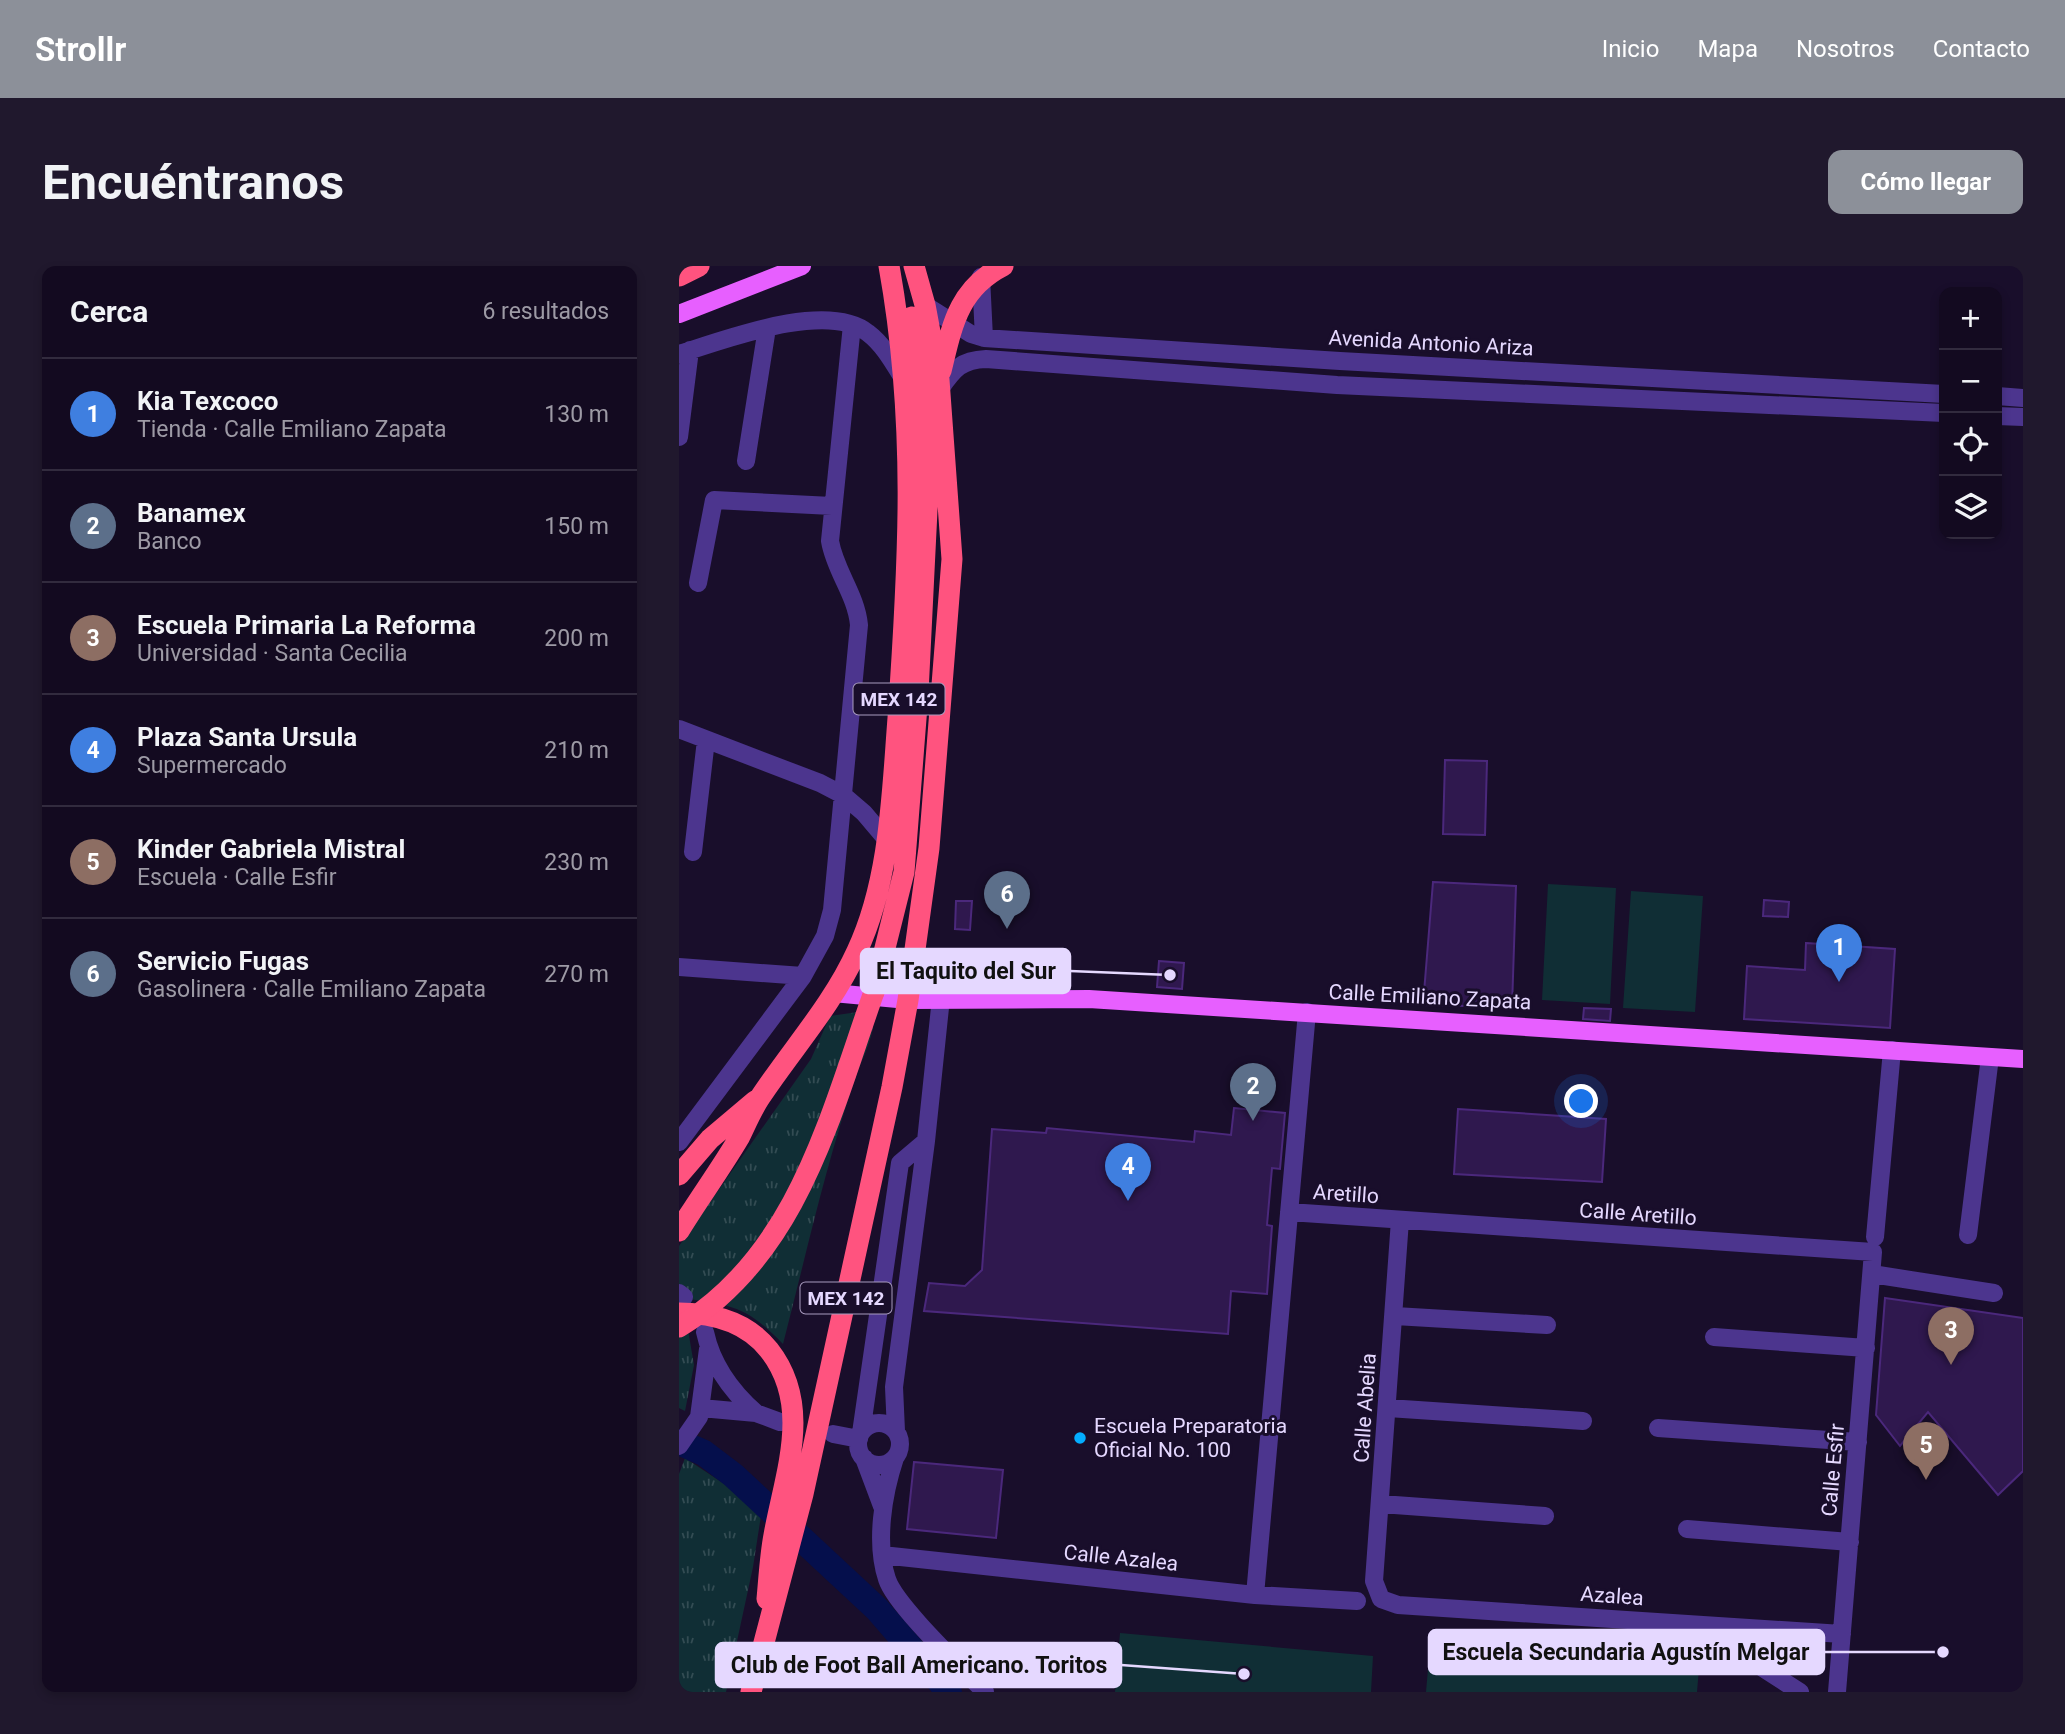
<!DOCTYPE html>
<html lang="es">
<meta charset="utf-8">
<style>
:root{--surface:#130a20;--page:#20182d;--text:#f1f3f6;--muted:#9d9aa5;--line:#322b3e;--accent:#8c9099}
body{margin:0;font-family:Roboto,sans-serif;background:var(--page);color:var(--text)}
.controls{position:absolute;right:21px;top:21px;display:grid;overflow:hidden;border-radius:14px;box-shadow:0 4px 10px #0003}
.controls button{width:63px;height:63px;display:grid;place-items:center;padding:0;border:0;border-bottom:2px solid var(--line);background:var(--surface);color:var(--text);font:35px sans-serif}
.you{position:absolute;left:903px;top:836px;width:24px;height:24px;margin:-18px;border:5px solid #fff;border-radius:50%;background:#1a73e8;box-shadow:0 0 0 10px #1a73e833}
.badge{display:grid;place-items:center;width:46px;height:46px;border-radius:50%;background:var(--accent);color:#fff;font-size:23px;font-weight:700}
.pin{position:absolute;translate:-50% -58px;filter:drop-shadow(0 2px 4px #0008)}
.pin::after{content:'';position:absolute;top:37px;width:24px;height:21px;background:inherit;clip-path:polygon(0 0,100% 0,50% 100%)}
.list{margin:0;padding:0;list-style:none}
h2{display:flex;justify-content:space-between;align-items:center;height:91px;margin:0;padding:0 28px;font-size:30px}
h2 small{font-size:23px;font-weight:400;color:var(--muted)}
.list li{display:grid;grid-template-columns:46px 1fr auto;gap:21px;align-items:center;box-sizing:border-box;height:112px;padding:0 28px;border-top:2px solid var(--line)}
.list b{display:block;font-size:26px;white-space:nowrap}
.list p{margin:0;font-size:23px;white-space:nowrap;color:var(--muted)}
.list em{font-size:23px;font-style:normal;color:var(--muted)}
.icon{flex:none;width:38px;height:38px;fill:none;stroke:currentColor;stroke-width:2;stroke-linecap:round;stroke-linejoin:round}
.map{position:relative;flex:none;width:1344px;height:1426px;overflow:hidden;border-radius:14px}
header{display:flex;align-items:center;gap:42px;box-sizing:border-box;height:98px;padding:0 35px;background:var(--accent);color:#fff}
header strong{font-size:33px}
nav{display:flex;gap:38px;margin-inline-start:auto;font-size:24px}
.intro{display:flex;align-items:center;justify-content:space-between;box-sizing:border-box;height:168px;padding:0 42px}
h1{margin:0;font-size:49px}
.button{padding:18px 32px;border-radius:14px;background:var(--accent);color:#fff;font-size:24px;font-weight:700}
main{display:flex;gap:42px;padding:0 42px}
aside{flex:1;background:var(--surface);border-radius:14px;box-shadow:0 4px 10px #0003}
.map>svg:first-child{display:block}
.grass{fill:#102e35}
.park{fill:url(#park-tufts)}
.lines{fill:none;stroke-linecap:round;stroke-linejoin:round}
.river{stroke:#050f4c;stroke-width:26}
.building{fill:#2f184e;stroke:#4b287c;stroke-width:2}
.minor{stroke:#4c358e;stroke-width:18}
.major{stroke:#e75fff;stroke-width:18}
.highway{stroke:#ff537f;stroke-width:21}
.highway-bridge{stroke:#ff537f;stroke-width:21}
.poi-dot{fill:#04adff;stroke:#190e2b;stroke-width:2.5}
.labels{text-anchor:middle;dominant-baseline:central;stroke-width:6;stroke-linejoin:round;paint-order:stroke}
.shield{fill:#190e2b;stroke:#a89bbf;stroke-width:2}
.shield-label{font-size:19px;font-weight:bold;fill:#e5d8ff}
.street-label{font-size:21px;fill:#e5d8ff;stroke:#190e2b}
.poi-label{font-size:21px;fill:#e5d8ff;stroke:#190e2b;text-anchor:start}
.leader{fill:none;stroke:#e5d8ff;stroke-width:2.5}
.callout-dot{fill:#e5d8ff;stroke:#190e2b;stroke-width:2.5}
.callout{fill:#e5d8ff;stroke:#e5d8ff;stroke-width:2.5}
.callout-label{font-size:23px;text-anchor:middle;font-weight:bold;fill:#111}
</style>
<header>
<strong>Strollr</strong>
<nav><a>Inicio</a><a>Mapa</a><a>Nosotros</a><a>Contacto</a></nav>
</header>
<div class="intro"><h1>Encuéntranos</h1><a class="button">Cómo llegar</a></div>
<main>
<aside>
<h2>Cerca<small>6 resultados</small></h2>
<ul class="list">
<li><span class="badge" style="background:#3f7fe0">1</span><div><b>Kia Texcoco</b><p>Tienda · Calle Emiliano Zapata</p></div><em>130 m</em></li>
<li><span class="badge" style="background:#5c6f8a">2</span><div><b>Banamex</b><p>Banco</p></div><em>150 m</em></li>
<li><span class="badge" style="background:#8d6e63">3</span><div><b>Escuela Primaria La Reforma</b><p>Universidad · Santa Cecilia</p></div><em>200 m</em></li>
<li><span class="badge" style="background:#3f7fe0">4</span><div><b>Plaza Santa Ursula</b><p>Supermercado</p></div><em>210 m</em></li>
<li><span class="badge" style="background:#8d6e63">5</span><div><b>Kinder Gabriela Mistral</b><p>Escuela · Calle Esfir</p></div><em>230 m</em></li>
<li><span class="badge" style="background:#5c6f8a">6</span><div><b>Servicio Fugas</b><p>Gasolinera · Calle Emiliano Zapata</p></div><em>270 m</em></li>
</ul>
</aside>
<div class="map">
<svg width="1344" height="1426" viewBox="0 0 1344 1426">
<defs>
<pattern id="park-tufts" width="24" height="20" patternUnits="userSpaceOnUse" patternTransform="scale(1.75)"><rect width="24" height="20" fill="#102e35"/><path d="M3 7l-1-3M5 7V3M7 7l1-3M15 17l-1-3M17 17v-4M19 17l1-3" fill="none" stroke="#334c53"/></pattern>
</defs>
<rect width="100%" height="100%" fill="#190e2b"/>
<path class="grass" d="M 869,618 L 937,622 L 931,738 L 863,734 Z
M 952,625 L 1024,630 L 1016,746 L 944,742 Z
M 441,1367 L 694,1390 L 692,1426 L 436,1426 Z
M 752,1368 L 1021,1391 L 1018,1426 L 747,1426 Z"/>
<path class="park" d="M 193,744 C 199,764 184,791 177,810 C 147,897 127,989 104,1078 C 64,1037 54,1041 0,1031 L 0,980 L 132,793 L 151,750 Z
M 0,1063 L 9,1064 L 15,1099 L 6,1145 L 0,1142 Z
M 6,1192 L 83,1243 L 74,1301 L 47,1426 L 0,1426 L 0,1208 Z"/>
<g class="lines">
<path class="river" d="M 0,1176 L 25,1187 L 54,1209 L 198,1343 L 270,1426"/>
</g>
<path class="building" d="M 766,494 L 808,495 L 806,569 L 764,568 Z
M 754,616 L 837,620 L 833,741 L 744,739 Z
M 1085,634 L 1110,636 L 1109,651 L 1084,650 Z
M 277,635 L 293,635 L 291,664 L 276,663 Z
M 1127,677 L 1216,683 L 1211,762 L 1065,753 L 1068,700 L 1126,704 Z
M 480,695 L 505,697 L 503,723 L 478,721 Z
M 905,742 L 932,743 L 931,755 L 904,753 Z
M 555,842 L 606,847 L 601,903 L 593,902 L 588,959 L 593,960 L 588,1028 L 552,1025 L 549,1068 L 245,1045 L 250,1017 L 286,1020 L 303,1004 L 313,863 L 367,867 L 368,862 L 515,876 L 516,865 L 552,869 Z
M 779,843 L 927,853 L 923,916 L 775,908 Z
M 1206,1032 L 1344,1052 L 1344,1205 L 1319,1229 L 1249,1146 L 1221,1180 L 1197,1149 Z
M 235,1196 L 324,1204 L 317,1272 L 228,1263 Z"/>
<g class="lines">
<path class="minor" d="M 302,11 L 305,72
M 246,39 L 292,68 L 305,72 L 661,95 L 1265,128
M 0,88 C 45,74 148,34 189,67 C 205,79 215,98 225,114
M 261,123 C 275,103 282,94 307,93 L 658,119 L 1265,147
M 1318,130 L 1344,132
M 1318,150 L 1344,151
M 0,171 L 11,84
M 67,195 L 88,62
M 19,317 L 35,234 L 153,240
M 0,463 L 141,517 L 164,529 L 185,547 L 207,573
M 14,586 L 27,474
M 0,701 L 124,710
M 0,876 L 124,710 L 146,670 L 153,644 L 180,359 C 177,328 156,305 151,275 L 173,59
M 610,946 L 1194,986 L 1158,1426
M 721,954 L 695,1315 L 702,1333 L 719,1339 L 1163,1368
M 1289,969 L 1311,791
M 1196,971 L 1213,784
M 1193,1008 L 1315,1027
M 0,1027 L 5,1031
M 716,1050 L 868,1059
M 26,1066 C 33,1099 52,1125 77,1147
M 1035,1071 L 1187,1082
M 22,1142 L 77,1147 L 101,1156
M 709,1142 L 904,1155
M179 1178a21 21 0 1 1 42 0a21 21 0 1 1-42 0Z
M 979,1162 L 1179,1176
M 217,1165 L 215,1121 L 247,875
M 182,1167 L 221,897 L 247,875 L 262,732
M 154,1168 L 180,1173
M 0,1180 L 20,1151 L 29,1083
M 185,1192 L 203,1240
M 216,1192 C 204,1228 196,1277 208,1313 C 216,1339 284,1403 306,1426
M 702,1238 L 866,1250
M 1008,1263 L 1171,1276
M 203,1289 L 576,1329 L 678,1335
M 576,1329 L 628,746
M 1020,1361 L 1121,1426"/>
<path class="major" d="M 0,48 L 123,0
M 154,727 L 229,734 L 410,733 L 1344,793"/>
<path class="highway" d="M 0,10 L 20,0
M 262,105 C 273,60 279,23 324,0
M 195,726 L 225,606 L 239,427 L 249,224 L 247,162 L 233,51
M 0,909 L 31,873 L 76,835
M 0,965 C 19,934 41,904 60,872 C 67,858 73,843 82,830 C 114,782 154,738 178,685 C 211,615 213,529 219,452 C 230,296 238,156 210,0
M 0,1047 C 35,1047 68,1056 90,1084 C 134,1140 106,1207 95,1269 C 91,1290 90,1312 88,1333
M 72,1426 L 124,1228 L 213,821 L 229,734 L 250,582 L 273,293 L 260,114 L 246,39 L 235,0"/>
<path class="highway-bridge" d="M 0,1061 C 119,989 151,849 195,726"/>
</g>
<circle class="poi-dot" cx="401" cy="1172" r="7"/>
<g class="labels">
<g class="shield">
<rect x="174.5" y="417.5" width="91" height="31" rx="5"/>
<rect x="121.5" y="1016.5" width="91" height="31" rx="5"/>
</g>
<g class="shield-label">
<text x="220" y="433">MEX 142</text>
<text x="167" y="1032">MEX 142</text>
</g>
<g class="street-label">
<text transform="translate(752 77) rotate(3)">Avenida Antonio Ariza</text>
<text transform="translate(751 731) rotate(3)">Calle Emiliano Zapata</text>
<text transform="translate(667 928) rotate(4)">Aretillo</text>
<text transform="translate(959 948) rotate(4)">Calle Aretillo</text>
<text transform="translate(686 1142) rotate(-86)">Calle Abelia</text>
<text transform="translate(1154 1204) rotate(-85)">Calle Esfir</text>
<text transform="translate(442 1292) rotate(6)">Calle Azalea</text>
<text transform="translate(933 1330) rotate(4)">Azalea</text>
</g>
<g class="poi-label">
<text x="415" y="1160">Escuela Preparatoria<tspan x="415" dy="24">Oficial No. 100</tspan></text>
</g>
</g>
<path class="leader" d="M491 709L391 705M1264 1386L1145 1386M565 1408L442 1399"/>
<g class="callout-dot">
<circle cx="491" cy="709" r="7"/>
<circle cx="1264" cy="1386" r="7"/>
<circle cx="565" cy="1408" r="7"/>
</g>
<g class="callout">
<rect x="182" y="683" width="209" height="44" rx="7"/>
<rect x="750" y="1364" width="395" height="44" rx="7"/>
<rect x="37" y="1377" width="405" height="44" rx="7"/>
</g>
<g class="callout-label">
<text x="287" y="713">El Taquito del Sur</text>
<text x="947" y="1394">Escuela Secundaria Agustín Melgar</text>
<text x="240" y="1407">Club de Foot Ball Americano. Toritos</text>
</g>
</svg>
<div class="controls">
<button>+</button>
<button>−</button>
<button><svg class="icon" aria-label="locate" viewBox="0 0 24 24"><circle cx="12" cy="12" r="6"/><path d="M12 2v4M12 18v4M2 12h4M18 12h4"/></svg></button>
<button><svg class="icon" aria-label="layers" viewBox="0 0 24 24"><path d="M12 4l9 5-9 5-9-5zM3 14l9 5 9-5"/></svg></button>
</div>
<div class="you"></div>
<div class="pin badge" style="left:1160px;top:716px;background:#3f7fe0">1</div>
<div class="pin badge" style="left:574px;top:855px;background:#5c6f8a">2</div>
<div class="pin badge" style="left:1272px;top:1099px;background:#8d6e63">3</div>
<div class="pin badge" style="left:449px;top:935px;background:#3f7fe0">4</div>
<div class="pin badge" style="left:1247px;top:1214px;background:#8d6e63">5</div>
<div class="pin badge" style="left:328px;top:663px;background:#5c6f8a">6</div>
</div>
</main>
